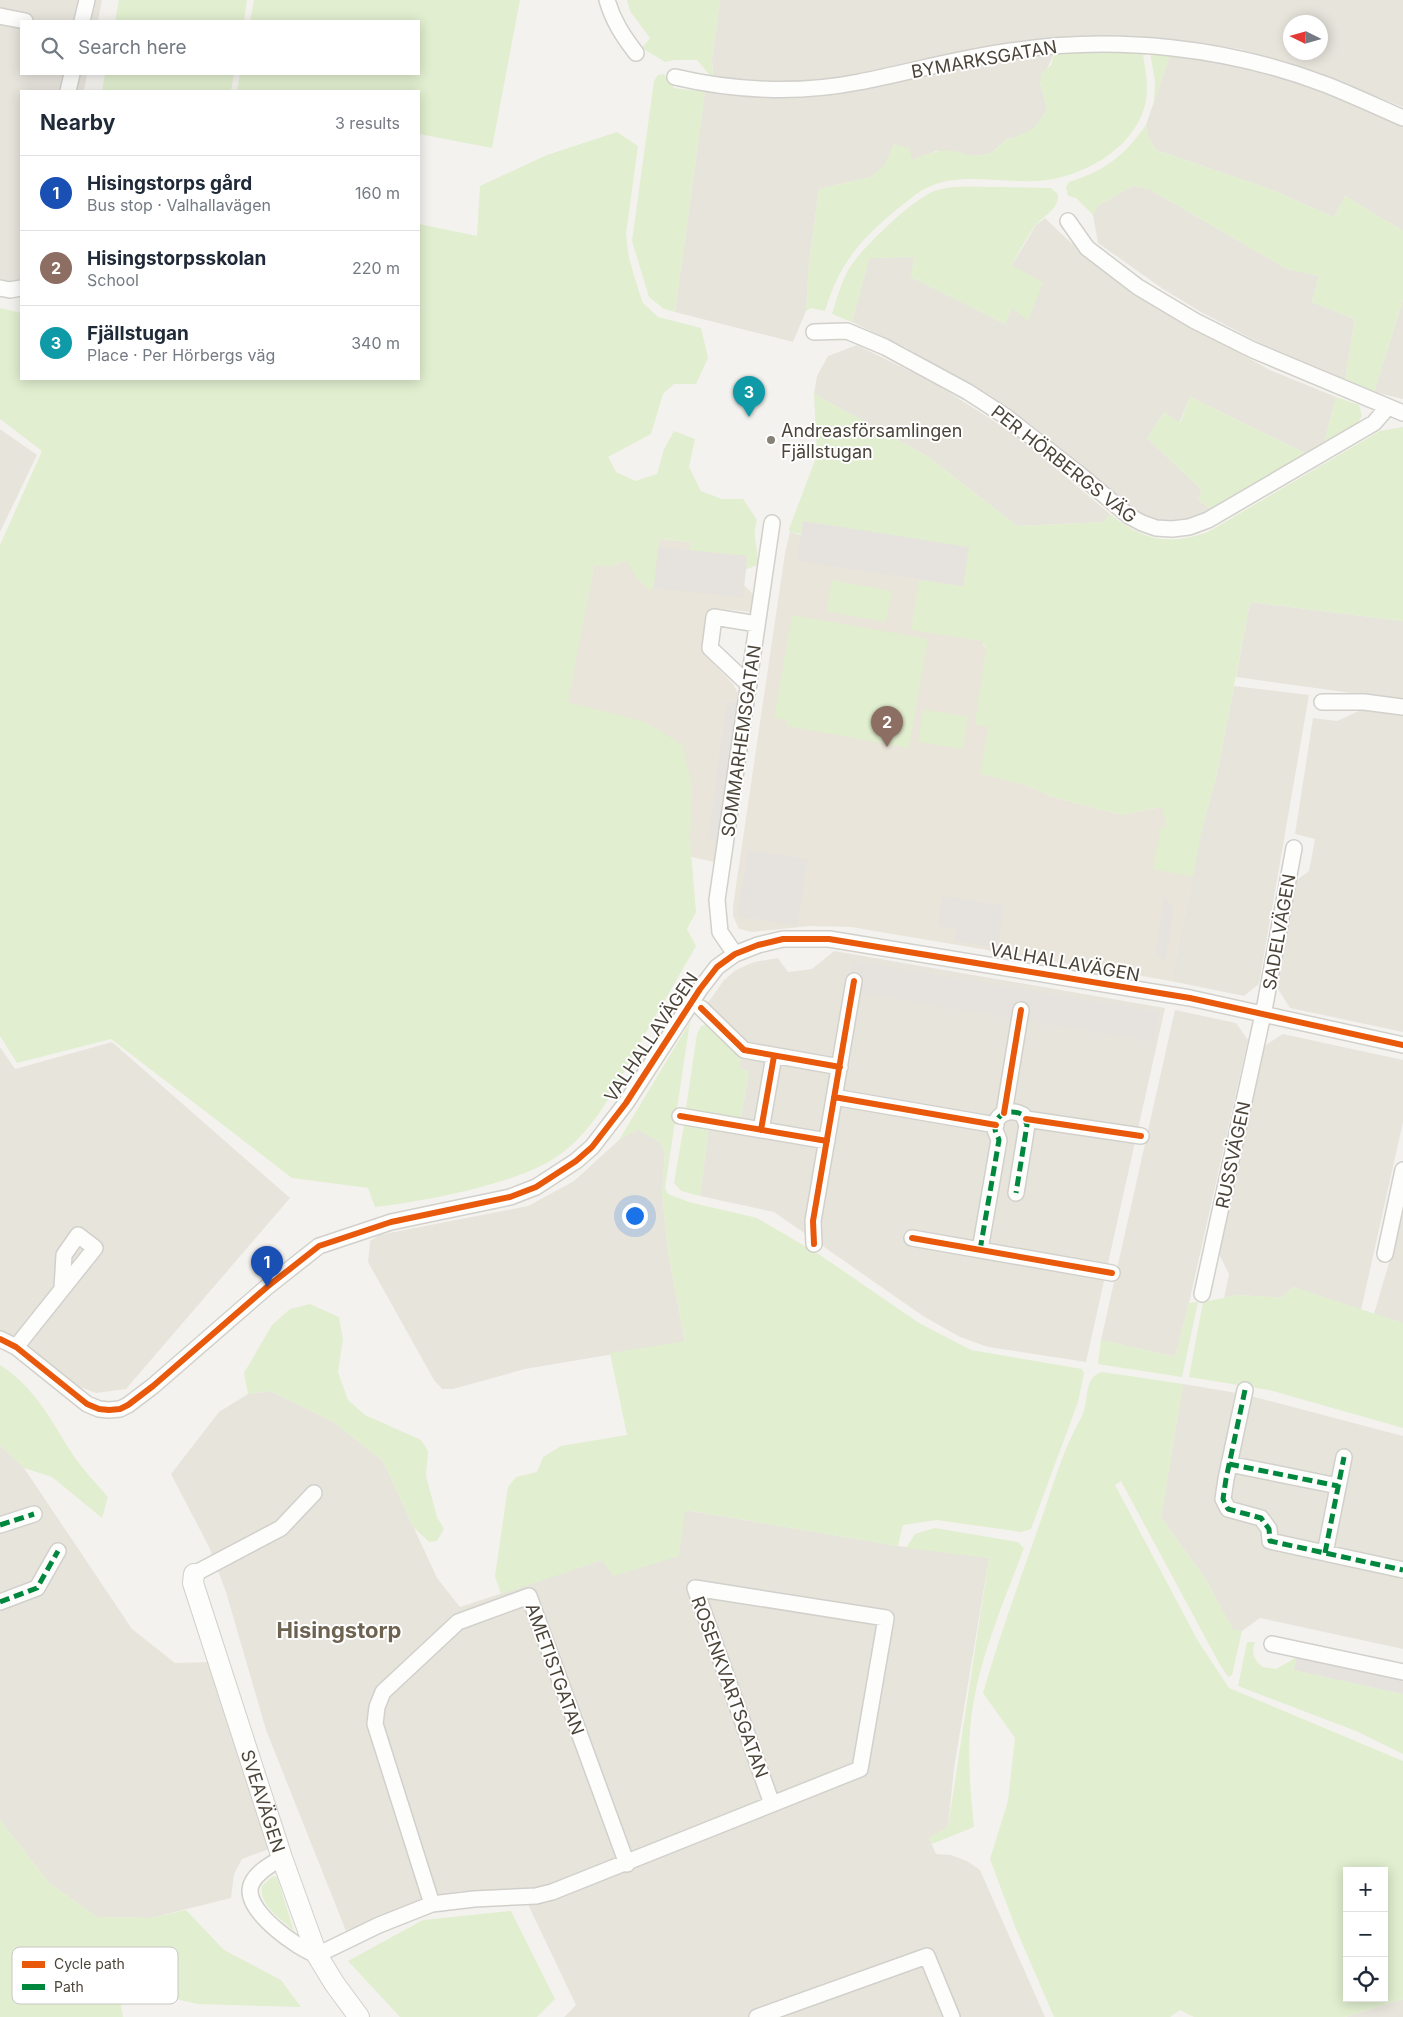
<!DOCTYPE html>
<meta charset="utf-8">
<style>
:root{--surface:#fff;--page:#f2f2f3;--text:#1f2937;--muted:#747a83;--line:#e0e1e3;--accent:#0f766e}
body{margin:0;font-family:Inter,sans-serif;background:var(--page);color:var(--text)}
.controls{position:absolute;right:15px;bottom:15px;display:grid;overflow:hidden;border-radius:0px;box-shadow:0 2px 12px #0003}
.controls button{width:45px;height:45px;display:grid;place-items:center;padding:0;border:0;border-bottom:1px solid var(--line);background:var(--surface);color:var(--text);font:25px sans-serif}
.compass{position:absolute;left:1283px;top:15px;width:45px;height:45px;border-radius:50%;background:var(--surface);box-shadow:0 2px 12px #0003;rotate:275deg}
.you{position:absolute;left:634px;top:1215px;width:18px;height:18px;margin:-12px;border:4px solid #fff;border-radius:50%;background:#1a73e8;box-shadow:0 0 0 8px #1a73e833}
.badge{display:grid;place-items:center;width:32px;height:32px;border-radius:50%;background:var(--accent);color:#fff;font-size:16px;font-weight:700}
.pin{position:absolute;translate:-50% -41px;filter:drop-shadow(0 1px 2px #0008)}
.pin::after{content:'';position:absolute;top:26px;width:18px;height:15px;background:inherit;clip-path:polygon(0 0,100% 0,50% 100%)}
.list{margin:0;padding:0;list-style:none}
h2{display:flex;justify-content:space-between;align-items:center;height:65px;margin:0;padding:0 20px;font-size:21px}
h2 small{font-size:16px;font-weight:400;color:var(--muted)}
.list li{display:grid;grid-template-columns:32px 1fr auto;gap:15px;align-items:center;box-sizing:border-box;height:75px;padding:0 20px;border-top:1px solid var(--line)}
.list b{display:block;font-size:19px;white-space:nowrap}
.list p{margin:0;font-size:16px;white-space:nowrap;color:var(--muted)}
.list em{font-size:16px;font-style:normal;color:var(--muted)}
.icon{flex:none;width:28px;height:28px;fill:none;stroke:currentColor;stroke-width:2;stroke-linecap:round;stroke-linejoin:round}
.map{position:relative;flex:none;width:1403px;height:2017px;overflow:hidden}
.search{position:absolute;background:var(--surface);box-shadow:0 2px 12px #0003;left:20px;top:20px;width:400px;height:55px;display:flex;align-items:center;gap:12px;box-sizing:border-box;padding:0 18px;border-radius:0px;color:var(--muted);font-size:19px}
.panel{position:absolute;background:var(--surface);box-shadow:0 2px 12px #0003;left:20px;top:90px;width:400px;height:290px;border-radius:0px}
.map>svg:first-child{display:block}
.residential{fill:#e7e4dc;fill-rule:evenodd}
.education{fill:#eae5da}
.green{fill:#e1eecf;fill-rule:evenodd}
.parking{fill:#e6e3df}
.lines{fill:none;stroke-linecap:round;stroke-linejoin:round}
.minor-casing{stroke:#d2d0cb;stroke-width:18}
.tertiary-casing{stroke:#d2d0cb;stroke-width:22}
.minor{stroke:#fdfdfc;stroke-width:15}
.tertiary{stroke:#fdfdfc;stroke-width:20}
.quiet{stroke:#00873e;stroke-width:5;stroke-dasharray:10 5;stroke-linecap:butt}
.cycleway-casing{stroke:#fff;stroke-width:9}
.cycleway{stroke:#e8590c;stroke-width:6}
.poi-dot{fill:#868178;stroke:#fff;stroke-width:2}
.labels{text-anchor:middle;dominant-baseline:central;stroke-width:4;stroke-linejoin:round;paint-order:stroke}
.street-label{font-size:18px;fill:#4b4439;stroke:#fff}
.poi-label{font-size:18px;fill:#4b4439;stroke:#fff;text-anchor:start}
.district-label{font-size:22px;font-weight:bold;fill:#6e6250;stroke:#fff}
.key{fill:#fff;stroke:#c9c7c4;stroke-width:1}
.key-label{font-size:14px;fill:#4b4439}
</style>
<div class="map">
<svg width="1403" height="2017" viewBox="0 0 1403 2017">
<rect width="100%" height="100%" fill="#f4f2ee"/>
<path class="residential" d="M 0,0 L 102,0 L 98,21 L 21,21 L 21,74 L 87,74 L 84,91 L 21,91 L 21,284 L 0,279 Z
M 720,0 L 1403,0 L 1403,107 L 1311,71 L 1240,49 L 1160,39 L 1073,38 L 986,47 L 863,75 L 807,83 L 733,82 L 713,79 L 712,58 ZM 1290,22 L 1320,22 L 1320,52 L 1290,52 Z
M 1055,52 L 1040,83 L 1047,109 L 1036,128 L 1021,136 L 1007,139 L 990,154 L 969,157 L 953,151 L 936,151 L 912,160 L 894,144 L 885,165 L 871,177 L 819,189 L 809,263 L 806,311 L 793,342 L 675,312 L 705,92 L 785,96 L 842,92 L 884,86 L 966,65 Z
M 1170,55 L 1209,60 L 1279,76 L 1306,84 L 1403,126 L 1403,231 L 1345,196 L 1334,217 L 1267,188 L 1156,150 L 1149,139 L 1146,125 Z
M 1133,186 L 1149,189 L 1287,269 L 1319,276 L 1312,302 L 1355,319 L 1345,381 L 1294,361 L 1201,312 L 1163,289 L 1098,243 L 1093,215 L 1097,206 Z
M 1045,218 L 1069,241 L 1111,274 L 1197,330 L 1270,370 L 1336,397 L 1324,444 L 1307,454 L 1190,397 L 1179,423 L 1164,412 L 1147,438 L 1202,490 L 1198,500 L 1211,509 L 1196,518 L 1183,522 L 1166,522 L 1149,518 L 1131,509 L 1085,468 L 1027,422 L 905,347 L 852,322 L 869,258 L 915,257 L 911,277 L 1005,324 L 1012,307 L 1012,265 L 1036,225 Z
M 1403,300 L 1403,399 L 1374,392 Z
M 857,345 L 934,383 L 1016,435 L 1110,514 L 1104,522 L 1017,526 L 927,456 L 814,394 L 817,376 L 828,356 Z
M 0,429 L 37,455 L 0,532 Z
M 1250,602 L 1403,621 L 1403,700 L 1236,677 Z
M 1234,686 L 1309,695 L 1259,984 L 1244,996 L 1171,981 L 1201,833 L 1218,769 Z
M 1361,710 L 1403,716 L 1403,1032 L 1290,1008 L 1278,989 L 1293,883 L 1309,871 L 1315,839 L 1295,834 L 1313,718 L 1337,721 Z
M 834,951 L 1165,1008 L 1086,1362 L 988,1347 L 960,1337 L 923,1316 L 774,1212 L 700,1196 L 709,1125 L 740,1123 L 749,1071 L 739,1068 L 741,1043 L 716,1017 L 707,1004 L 724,980 L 736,970 L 754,962 L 778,958 L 788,972 L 812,969 Z
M 1175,1010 L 1236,1023 L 1248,1040 L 1189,1303 L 1175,1357 L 1101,1340 Z
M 1283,1034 L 1403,1060 L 1403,1122 L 1361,1310 L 1293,1287 L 1281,1298 L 1239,1295 L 1224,1298 L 1229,1274 L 1219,1254 L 1264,1046 Z
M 112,1042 L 290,1198 L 126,1389 L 96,1393 L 58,1379 L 0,1330 L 0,1047 L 15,1069 Z
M 638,1129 L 661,1143 L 665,1153 L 662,1194 L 668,1252 L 685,1342 L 525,1369 L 453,1389 L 442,1389 L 434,1380 L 368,1262 L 370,1241 L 379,1235 L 528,1206 L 574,1181 L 619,1140 Z
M 1403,1215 L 1403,1323 L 1374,1314 Z
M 1183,1384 L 1243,1394 L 1403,1436 L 1403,1649 L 1260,1618 L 1242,1631 L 1233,1630 L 1206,1580 L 1161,1517 Z
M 270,1391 L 332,1421 L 383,1461 L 437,1578 L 460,1607 L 602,1560 L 685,1510 L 898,1546 L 989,1558 L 954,1768 L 948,1827 L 929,1838 L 936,1854 L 951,1855 L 967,1861 L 980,1870 L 1045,2017 L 564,2017 L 576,2005 L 521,1890 L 461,1891 L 426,1898 L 346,1931 L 266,1730 L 226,1592 L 209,1547 L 171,1474 L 219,1412 L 248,1394 Z
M 0,1445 L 24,1468 L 132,1629 L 175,1663 L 209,1662 L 269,1849 L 242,1859 L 234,1874 L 231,1898 L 151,1918 L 97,1917 L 49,1883 L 0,1820 Z
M 1403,1999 L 1403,2017 L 1345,2017 Z"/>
<path class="education" d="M 790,532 L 990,590 L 983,645 L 986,648 L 1016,733 L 1025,785 L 1053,797 L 1121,815 L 1162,807 L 1201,833 L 1171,981 L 851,927 L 810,926 L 752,932 L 739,929 L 733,916 L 733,906 L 785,553 Z
M 659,539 L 691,542 L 758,558 L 757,565 L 746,569 L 744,585 L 754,595 L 751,612 L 714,608 L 707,657 L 733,684 L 739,695 L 715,862 L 691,857 L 690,840 L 567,703 L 594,566 L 610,566 L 626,560 L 657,559 Z"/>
<path class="green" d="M 119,0 L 247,0 L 244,21 L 115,21 Z
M 254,0 L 520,0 L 492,148 L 419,134 L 419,91 L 237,91 L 240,74 L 419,74 L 419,21 L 250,21 Z
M 627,0 L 720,0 L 712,58 L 713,79 L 697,60 L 674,60 L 665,62 L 642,48 L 650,38 L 630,11 Z
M 1110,51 L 1143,53 C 1144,64 1147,75 1147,87 C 1148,142 1085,179 1036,181 C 1003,183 964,173 933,185 C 919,190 908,201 896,210 C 859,241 839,264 825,311 L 811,308 L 806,311 L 809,263 L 819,189 L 871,177 L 885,165 L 894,144 L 909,148 L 912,160 C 925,155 939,149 954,151 C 967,154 973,158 988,154 C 996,152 1001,141 1009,139 C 1032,131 1035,130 1047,109 L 1040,83 L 1041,74 L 1051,65 L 1055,52 Z
M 1150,53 L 1170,55 L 1154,102 L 1155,81 Z
M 105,74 L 234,74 L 231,91 L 102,91 Z
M 664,74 L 674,88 L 705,92 L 675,312 L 664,309 L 649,297 L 632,241 L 654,81 L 658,75 Z
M 1146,125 L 1149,139 L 1156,150 L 1267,188 L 1334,217 L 1345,196 L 1403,231 L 1403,300 L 1374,392 L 1345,381 L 1355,319 L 1312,302 L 1319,276 L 1287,269 L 1149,189 L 1133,186 L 1097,206 L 1093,215 L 1076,198 L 1068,196 L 1066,187 L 1069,182 C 1106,170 1123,157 1146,125 Z
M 617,132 L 638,146 L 626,234 L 629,258 L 639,292 L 643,303 L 658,317 L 701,328 L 708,358 L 696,384 L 674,384 L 663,394 L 651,434 L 608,457 L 616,472 L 635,481 L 657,474 L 664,449 L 674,431 L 695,439 L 689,467 L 701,491 L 722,499 L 743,499 L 757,520 C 751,541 760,548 757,565 L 746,569 L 747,556 L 690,550 L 691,542 L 660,539 L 654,588 L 650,591 L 636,577 L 626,560 L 610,566 L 594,566 L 568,702 L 646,722 L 682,745 L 692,786 L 690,840 L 696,912 L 687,929 L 696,946 C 677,979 658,1012 639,1045 C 616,1086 593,1136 550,1161 C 509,1185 423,1202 375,1207 L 368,1188 L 292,1178 L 111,1039 L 17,1063 L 0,1036 L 0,545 L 42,451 L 0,419 L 0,308 L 21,313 L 21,379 L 419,379 L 419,224 L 477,236 L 480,186 L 547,155 Z
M 997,187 L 1051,188 L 1058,194 C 1059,211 1043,215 1034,227 C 1026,239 1019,252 1012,265 L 1043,283 L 1028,321 L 1012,308 L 1005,324 L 910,277 L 915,257 L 869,258 L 852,322 L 832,314 C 837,298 841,282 850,267 C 863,247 910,202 932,192 C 951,184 976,187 997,187 Z
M 814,394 L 927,456 L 1017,526 L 1104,522 L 1110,514 C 1142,540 1168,546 1208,532 L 1380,431 L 1403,427 L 1403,621 L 1250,602 L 1218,769 L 1201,833 L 1193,877 L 1153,869 L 1161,826 L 1167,827 L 1162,807 L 1121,815 L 1053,797 L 1025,785 L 980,774 L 988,727 L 975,724 L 986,648 L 982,641 L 911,630 L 919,580 L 963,586 L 803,521 L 801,534 L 790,532 L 789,529 L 817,455 Z
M 1190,397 L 1307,454 L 1211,509 L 1198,500 L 1202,490 L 1147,438 L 1164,412 L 1180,423 Z
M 1336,397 L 1359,405 L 1362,416 L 1357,424 L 1324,444 Z
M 832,580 L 892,591 L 886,622 L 826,611 Z
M 792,615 L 928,639 L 909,748 L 786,726 L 787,720 L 774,718 Z
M 923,710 L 968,716 L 963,749 L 918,742 Z
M 690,1022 L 665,1188 L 668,1194 L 689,1202 L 757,1218 L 820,1255 L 919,1323 L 971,1350 L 1082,1369 L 1084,1373 L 1078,1402 L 1031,1529 L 1021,1532 L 937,1520 L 903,1525 L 898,1546 L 685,1510 L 679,1556 L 613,1576 L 602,1560 L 501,1594 L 495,1576 L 508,1487 L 516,1477 L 537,1472 L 543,1457 L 561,1446 L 627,1435 L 610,1353 L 685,1341 L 668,1252 L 662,1194 L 665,1153 L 661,1143 L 638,1130 L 619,1140 Z
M 708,1024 L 740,1054 L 739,1068 L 749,1071 L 740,1123 L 693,1114 L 686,1108 L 697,1034 L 701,1026 Z
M 685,1119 L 709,1125 L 700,1196 L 681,1191 L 674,1183 Z
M 1293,1287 L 1403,1323 L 1403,1428 L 1269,1390 L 1189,1377 L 1203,1302 L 1239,1295 L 1281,1298 Z
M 1198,1302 L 1182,1377 L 1098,1364 L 1101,1340 L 1175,1357 L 1189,1303 Z
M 310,1304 L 339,1317 L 343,1339 L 338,1372 L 348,1400 L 365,1415 L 421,1440 L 428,1451 L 426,1476 L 437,1517 L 444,1529 L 437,1541 L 429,1542 L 414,1528 L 383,1461 L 332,1421 L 270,1391 L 248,1394 L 244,1373 L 272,1325 L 290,1309 Z
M 0,1365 C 35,1387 52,1422 73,1455 C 83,1470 97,1484 108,1497 L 102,1518 L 52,1477 L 24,1468 L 0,1445 Z
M 1102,1372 L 1183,1384 L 1161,1517 L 1206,1580 L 1233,1630 L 1242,1631 L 1232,1675 L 1228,1677 L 1219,1663 L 1121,1481 L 1115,1485 L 1198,1641 L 1229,1688 L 1403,1761 L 1403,1999 L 1345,2017 L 1194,2017 L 1180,2010 L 1170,2017 L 1054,2017 L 1016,1929 L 990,1859 L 1008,1801 L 1015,1738 L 983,1693 C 1000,1634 1021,1577 1041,1520 C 1053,1486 1063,1449 1081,1418 C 1090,1403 1082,1378 1102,1372 ZM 1347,1871 L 1384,1871 L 1384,1998 L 1347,1998 Z
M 935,1528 L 1018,1542 L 1024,1548 C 1005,1599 982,1651 973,1705 C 966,1745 970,1786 974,1827 L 932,1844 L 929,1838 L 948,1827 L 989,1558 L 906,1548 L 915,1534 Z
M 1247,1642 L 1255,1642 C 1251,1652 1254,1661 1263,1667 L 1276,1669 L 1297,1657 L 1295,1670 L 1403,1694 L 1403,1754 L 1356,1731 L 1238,1686 Z
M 0,1820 L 49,1883 L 97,1917 L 151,1918 L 186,1910 L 224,1950 L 281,1980 L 301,2007 L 198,2004 L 131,1989 L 121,2006 L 123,2017 L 0,2017 Z
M 273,1876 L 277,1877 L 294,1931 C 281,1919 259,1906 262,1886 Z
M 511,1911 L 555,1999 L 537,2017 L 400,2017 L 348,1961 L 423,1920 Z"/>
<path class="parking" d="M 803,521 L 969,547 L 963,586 L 797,561 Z
M 658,547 L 747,556 L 743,598 L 654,588 Z
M 727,701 L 739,703 L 719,840 L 708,838 Z
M 748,850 L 808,859 L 797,926 L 737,916 Z
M 942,896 L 1004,906 L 997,948 L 954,941 L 956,929 L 938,926 Z
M 1164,897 L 1174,908 L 1165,963 L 1156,951 Z
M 852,961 L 1159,1012 L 1154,1042 L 847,991 Z
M 1300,1641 L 1403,1663 L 1403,1694 L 1294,1670 Z"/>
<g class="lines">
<g class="minor-casing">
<path id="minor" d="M 607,0 C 613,21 623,36 636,53
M 0,16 L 25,21
M 82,21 L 87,0
M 675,77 C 734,91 799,94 859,82 C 910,72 959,58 1011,51 C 1115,35 1228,47 1327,85 C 1352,95 1378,107 1403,118
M 68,91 L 72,74
M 1068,221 L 1087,248 L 1138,287 L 1195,321 L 1253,350 L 1403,413
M 0,288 L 10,290 L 21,288
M 814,332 L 847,331 L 885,347 L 968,392 L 1005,416 L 1079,474 L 1129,516 L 1142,523 L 1156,528 L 1172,529 L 1189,527 L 1208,520 L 1374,423 L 1387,408
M 749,685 L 710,648 L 714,617 L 757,624
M 1322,702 L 1364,702 L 1403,707
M 735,954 L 720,932 L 717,900 L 772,523
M 701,1008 L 744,1050 L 840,1067
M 834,1097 L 996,1125
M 1004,1113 L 1021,1010
M 680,1116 L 827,1141
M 1026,1119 L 1141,1136
M 761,1130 L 774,1056
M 912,1238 L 1112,1273
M 814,1244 L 813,1221 L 854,981
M 980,1250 L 999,1140 C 998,1136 995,1133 995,1128 C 995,1113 1011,1108 1023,1115 L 1027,1125 L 1016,1193
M 1385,1254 L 1403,1170
M 1202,1294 L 1265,1005 L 1294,848
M 0,1339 L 16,1347 L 87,1404 L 99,1409 L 109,1410 L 120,1409 L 128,1405 L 153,1386 L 267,1287 L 319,1246 L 391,1222 L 510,1197 L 536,1187 L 576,1161 L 592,1147 L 626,1103 L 700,989 L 717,967 L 735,954 L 758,945 L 783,939 L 829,939 L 1190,998 L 1403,1045
M 16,1347 L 95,1248 L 78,1235 L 64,1255 L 62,1288
M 1245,1390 L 1226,1479 L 1223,1499 L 1228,1509 L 1261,1518 L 1269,1529 L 1270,1541 L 1403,1570
M 1229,1464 L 1338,1486
M 0,1525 L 34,1514
M 1325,1553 L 1344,1457
M 194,1574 L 281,1528 L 314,1493
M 0,1602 L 37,1588 L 58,1551
M 1272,1644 L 1403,1672
M 282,1858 C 271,1864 251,1875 250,1890 C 249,1914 297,1948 317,1955 L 379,1925 L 432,1904 L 474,1899 L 536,1896 L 552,1892 L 860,1769 L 886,1618 L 695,1588 L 772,1804
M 432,1904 L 375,1724 L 377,1707 L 383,1692 L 458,1622 L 529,1596 L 627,1864
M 757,2017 L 927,1956 L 952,2017"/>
</g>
<g class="tertiary-casing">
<g id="tertiary">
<path id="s1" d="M 194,1574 L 193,1583 L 282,1858 L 317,1955 L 334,1983 L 359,2017"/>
</g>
</g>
<use href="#minor" class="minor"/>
<use href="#tertiary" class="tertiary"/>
<path class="quiet" d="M 980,1250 L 999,1140 C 998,1136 995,1133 995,1128 C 995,1113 1011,1108 1023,1115 L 1027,1125 L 1016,1193
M 1245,1390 L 1226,1479 L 1223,1499 L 1228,1509 L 1261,1518 L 1269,1529 L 1270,1541 L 1403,1570
M 1229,1464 L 1338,1486
M 0,1525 L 34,1514
M 1325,1553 L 1344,1457
M 0,1602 L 37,1588 L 58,1551"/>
<g class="cycleway-casing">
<path id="cycleway" d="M 701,1008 L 744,1050 L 840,1067
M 834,1097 L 996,1125
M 1004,1113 L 1021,1010
M 680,1116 L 827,1141
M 1026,1119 L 1141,1136
M 761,1130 L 774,1056
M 912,1238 L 1112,1273
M 814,1244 L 813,1221 L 854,981
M 0,1339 L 16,1347 L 87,1404 L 99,1409 L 109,1410 L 120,1409 L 128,1405 L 153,1386 L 267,1287 L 319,1246 L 391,1222 L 510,1197 L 536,1187 L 576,1161 L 592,1147 L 626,1103 L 700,989 L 717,967 L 735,954 L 758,945 L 783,939 L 829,939 L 1190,998 L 1403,1045"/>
</g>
<use href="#cycleway" class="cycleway"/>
</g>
<circle class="poi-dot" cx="771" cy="440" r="5"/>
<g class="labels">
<g class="street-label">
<text transform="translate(984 59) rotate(-10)">BYMARKSGATAN</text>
<text transform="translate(1064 464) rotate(38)">PER HÖRBERGS VÄG</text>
<text transform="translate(741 741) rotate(-82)">SOMMARHEMSGATAN</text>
<text transform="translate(1279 932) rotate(-80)">SADELVÄGEN</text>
<text transform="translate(1065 962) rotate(10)">VALHALLAVÄGEN</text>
<text transform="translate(651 1037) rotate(-56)">VALHALLAVÄGEN</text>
<text transform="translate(1233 1155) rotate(-78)">RUSSVÄGEN</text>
<text transform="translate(555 1669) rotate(70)">AMETISTGATAN</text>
<text transform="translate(730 1687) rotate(70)">ROSENKVARTSGATAN</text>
<text stroke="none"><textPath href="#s1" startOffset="238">SVEAVÄGEN</textPath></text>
</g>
<g class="poi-label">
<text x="781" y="430">Andreasförsamlingen<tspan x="781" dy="21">Fjällstugan</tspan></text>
</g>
<g class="district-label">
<text x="339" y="1630">Hisingstorp</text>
</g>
</g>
<rect x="12" y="1947" width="166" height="57" rx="8" class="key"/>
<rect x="22" y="1961" width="23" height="7" fill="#e8590c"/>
<rect x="22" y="1984" width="23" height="6" fill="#00873e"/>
<g class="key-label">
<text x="54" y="1969">Cycle path</text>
<text x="54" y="1992">Path</text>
</g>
</svg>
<div class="controls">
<button>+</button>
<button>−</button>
<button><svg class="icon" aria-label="locate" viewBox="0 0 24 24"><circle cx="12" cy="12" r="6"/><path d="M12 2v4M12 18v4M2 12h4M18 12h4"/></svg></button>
</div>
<svg class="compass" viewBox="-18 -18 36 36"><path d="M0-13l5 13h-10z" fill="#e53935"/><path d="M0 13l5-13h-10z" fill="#747a83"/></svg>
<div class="you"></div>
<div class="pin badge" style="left:267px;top:1287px;background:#1a4fb4">1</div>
<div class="pin badge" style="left:887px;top:747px;background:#8d6e63">2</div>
<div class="pin badge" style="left:749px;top:417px;background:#0f9aa8">3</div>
<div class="search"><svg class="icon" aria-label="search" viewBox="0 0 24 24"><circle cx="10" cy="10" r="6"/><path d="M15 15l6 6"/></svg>Search here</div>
<section class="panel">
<h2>Nearby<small>3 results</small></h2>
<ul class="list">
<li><span class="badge" style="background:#1a4fb4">1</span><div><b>Hisingstorps gård</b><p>Bus stop · Valhallavägen</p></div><em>160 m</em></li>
<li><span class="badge" style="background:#8d6e63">2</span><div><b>Hisingstorpsskolan</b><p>School</p></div><em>220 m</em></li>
<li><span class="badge" style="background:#0f9aa8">3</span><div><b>Fjällstugan</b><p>Place · Per Hörbergs väg</p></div><em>340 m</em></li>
</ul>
</section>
</div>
